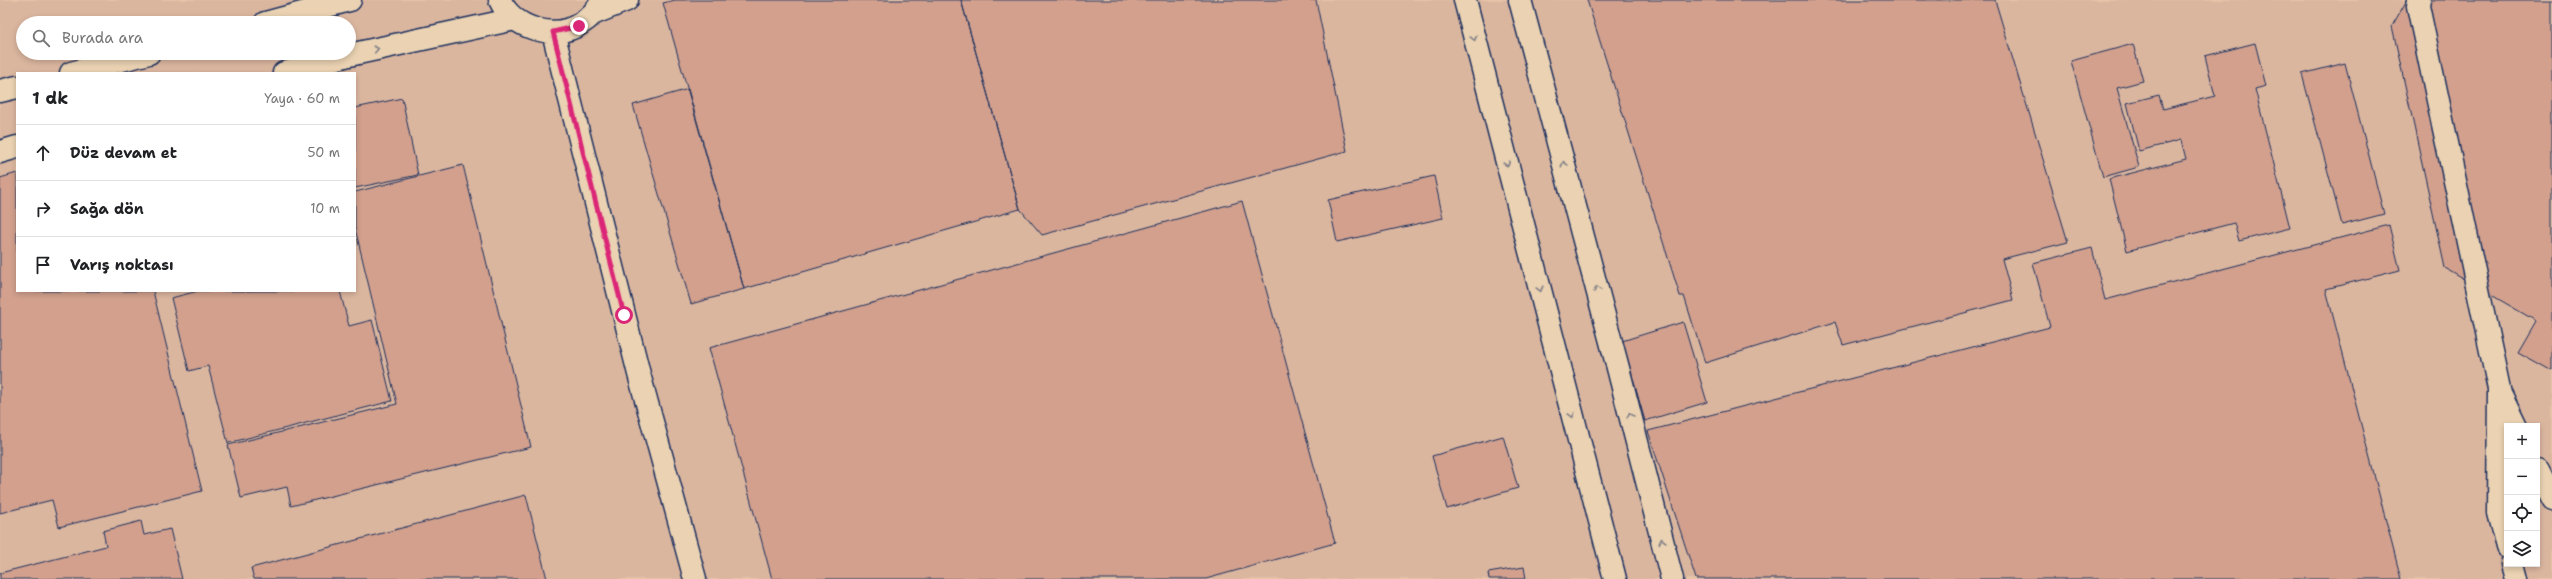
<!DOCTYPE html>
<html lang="tr">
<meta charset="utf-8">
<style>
:root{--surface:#fff;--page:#f6f6f6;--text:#202124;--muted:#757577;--line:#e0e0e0}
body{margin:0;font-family:"Shantell Sans",sans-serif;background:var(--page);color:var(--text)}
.controls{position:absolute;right:12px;bottom:12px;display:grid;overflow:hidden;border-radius:0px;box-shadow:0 2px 6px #0003}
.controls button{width:36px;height:36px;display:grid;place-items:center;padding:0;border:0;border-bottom:1px solid var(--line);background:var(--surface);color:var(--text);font:20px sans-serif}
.stop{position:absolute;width:12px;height:12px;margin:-9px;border:3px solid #db2777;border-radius:50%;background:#fff}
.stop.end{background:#db2777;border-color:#fff;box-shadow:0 1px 4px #0008}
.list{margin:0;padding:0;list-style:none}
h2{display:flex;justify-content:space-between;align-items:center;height:52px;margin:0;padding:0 16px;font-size:17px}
h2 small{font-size:13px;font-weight:400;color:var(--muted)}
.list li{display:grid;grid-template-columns:26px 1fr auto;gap:12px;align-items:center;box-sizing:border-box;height:56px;padding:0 16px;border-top:1px solid var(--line)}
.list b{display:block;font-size:15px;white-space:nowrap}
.list em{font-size:13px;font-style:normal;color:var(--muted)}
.icon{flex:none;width:22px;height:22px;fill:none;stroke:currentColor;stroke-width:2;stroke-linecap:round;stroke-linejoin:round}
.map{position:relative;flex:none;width:2552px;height:579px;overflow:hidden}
.search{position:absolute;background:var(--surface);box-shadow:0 2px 6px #0003;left:16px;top:16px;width:340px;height:44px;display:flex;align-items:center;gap:10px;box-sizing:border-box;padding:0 14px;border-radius:22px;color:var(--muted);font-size:15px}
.panel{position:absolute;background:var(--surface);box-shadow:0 2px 6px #0003;left:16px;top:72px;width:340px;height:220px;border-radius:0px}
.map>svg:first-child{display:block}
.built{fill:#dbb69f;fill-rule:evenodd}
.building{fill:#d2a08d;stroke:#1b2f5e}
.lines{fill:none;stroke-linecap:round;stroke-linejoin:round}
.minor-casing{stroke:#1b2f5e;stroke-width:25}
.minor{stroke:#ead2b2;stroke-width:22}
.oneway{stroke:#828088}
.route{stroke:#db2777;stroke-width:5}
</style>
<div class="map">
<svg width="2552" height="579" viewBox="0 0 2552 579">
<rect width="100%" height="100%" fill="#e5c4a8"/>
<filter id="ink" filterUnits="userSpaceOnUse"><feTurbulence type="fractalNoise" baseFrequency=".025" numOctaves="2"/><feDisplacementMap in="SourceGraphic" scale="8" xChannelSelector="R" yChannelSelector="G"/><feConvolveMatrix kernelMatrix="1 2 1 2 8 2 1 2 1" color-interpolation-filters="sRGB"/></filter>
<g filter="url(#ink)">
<path class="built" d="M 0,0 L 2552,0 L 2552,579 L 0,579 ZM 23,23 L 349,23 L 349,53 L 23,53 ZM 17,73 L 355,73 L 355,291 L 17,291 ZM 2507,426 L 2537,426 L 2537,564 L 2507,564 Z"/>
<path class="building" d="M 675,0 L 961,0 L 1020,209 L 744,289 L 663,3 Z
M 961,0 L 1316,0 L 1347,151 L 1042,235 L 1020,209 Z
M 1587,0 L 1995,0 L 2068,242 L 2002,259 L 2013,300 L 1843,345 L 1835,322 L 1705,363 L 1684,296 L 1680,296 Z
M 2407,0 L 2552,0 L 2552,371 L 2518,352 L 2536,321 L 2445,268 L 2392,26 Z
M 2255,43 L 2266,86 L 2255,89 L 2290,228 L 2239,241 L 2234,223 L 2127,251 L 2109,179 L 2186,159 L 2181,140 L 2139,151 L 2127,103 L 2159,95 L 2163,109 L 2215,96 L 2205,56 Z
M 2133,44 L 2143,81 L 2117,88 L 2139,167 L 2103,177 L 2071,61 Z
M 2345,63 L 2384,214 L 2342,225 L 2302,74 Z
M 688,89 L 744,289 L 691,304 L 633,105 Z
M 402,98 L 418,175 L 355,188 L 355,108 Z
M 463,165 L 531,447 L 291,506 L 287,487 L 241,498 L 228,445 L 397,404 L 355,228 L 355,192 Z
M 17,173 L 17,291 L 153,291 L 202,491 L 59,527 L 52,500 L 0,513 L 0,178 Z
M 1434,176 L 1443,218 L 1337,242 L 1328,200 Z
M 1242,201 L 1335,543 L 1206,579 L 772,579 L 709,348 Z
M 2389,225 L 2400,270 L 2326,289 L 2401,579 L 1696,579 L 1648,431 L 2050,327 L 2033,263 L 2092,248 L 2105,300 Z
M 198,291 L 340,291 L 349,326 L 372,320 L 392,401 L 228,443 L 208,366 L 189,371 L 171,298 Z
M 1683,322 L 1707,402 L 1645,421 L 1622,341 Z
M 1503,436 L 1518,488 L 1447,509 L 1432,456 Z
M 526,495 L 547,579 L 254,579 L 251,568 Z
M 141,521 L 144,535 L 170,529 L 182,579 L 0,579 L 0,573 L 106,546 L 103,531 Z
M 1524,567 L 1526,579 L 1489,579 L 1488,573 Z"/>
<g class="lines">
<g class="minor-casing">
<path id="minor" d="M 500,0 C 512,28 554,41 580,24 C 590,18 597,10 603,0
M 1465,0 L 1615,579
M 1520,0 L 1618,368 L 1672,579
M 2419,0 L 2418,6 L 2499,389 L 2498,513 L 2507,547
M 595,13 L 627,0
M 265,23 L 350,0
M 553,32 L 639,374 L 695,579
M 71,73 L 149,53
M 284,73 L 349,55 L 515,19
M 0,91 L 17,87
M 0,152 L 17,147
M 2501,395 L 2516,426
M 2537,470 L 2552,500
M 2512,564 L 2516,579"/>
</g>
<use href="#minor" class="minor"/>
</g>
<defs><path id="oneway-chevron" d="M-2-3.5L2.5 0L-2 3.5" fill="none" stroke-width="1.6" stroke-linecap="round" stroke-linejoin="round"/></defs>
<g class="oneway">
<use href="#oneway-chevron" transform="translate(1474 38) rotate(75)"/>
<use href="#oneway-chevron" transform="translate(376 49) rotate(-12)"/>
<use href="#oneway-chevron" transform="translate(1507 164) rotate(75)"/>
<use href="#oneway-chevron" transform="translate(1564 164) rotate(-105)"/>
<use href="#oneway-chevron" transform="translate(1540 289) rotate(75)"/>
<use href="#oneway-chevron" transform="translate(1597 289) rotate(-105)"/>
<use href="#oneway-chevron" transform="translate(1572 415) rotate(75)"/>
<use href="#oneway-chevron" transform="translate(1630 415) rotate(-104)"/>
<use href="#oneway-chevron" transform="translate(1662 541) rotate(-104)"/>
</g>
</g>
<g class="lines" filter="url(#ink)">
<path class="route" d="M 579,26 L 553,32 L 624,315"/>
</g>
</svg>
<div class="controls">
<button>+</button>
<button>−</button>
<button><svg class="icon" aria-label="locate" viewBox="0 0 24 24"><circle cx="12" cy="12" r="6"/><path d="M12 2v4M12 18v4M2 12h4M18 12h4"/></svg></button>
<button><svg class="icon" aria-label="layers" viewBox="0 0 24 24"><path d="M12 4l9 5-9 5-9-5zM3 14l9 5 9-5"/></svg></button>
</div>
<div class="stop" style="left:624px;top:315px"></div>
<div class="stop end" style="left:579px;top:26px"></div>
<div class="search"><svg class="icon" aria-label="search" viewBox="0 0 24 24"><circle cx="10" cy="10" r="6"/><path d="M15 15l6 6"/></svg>Burada ara</div>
<section class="panel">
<h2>1 dk<small>Yaya · 60 m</small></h2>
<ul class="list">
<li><svg class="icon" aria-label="ahead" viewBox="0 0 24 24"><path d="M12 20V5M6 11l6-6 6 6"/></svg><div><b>Düz devam et</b></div><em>50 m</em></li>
<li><svg class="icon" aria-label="right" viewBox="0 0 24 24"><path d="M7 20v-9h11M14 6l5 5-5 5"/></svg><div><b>Sağa dön</b></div><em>10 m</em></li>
<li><svg class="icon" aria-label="arrive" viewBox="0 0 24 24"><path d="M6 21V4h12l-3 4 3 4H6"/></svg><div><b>Varış noktası</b></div></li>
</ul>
</section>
</div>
